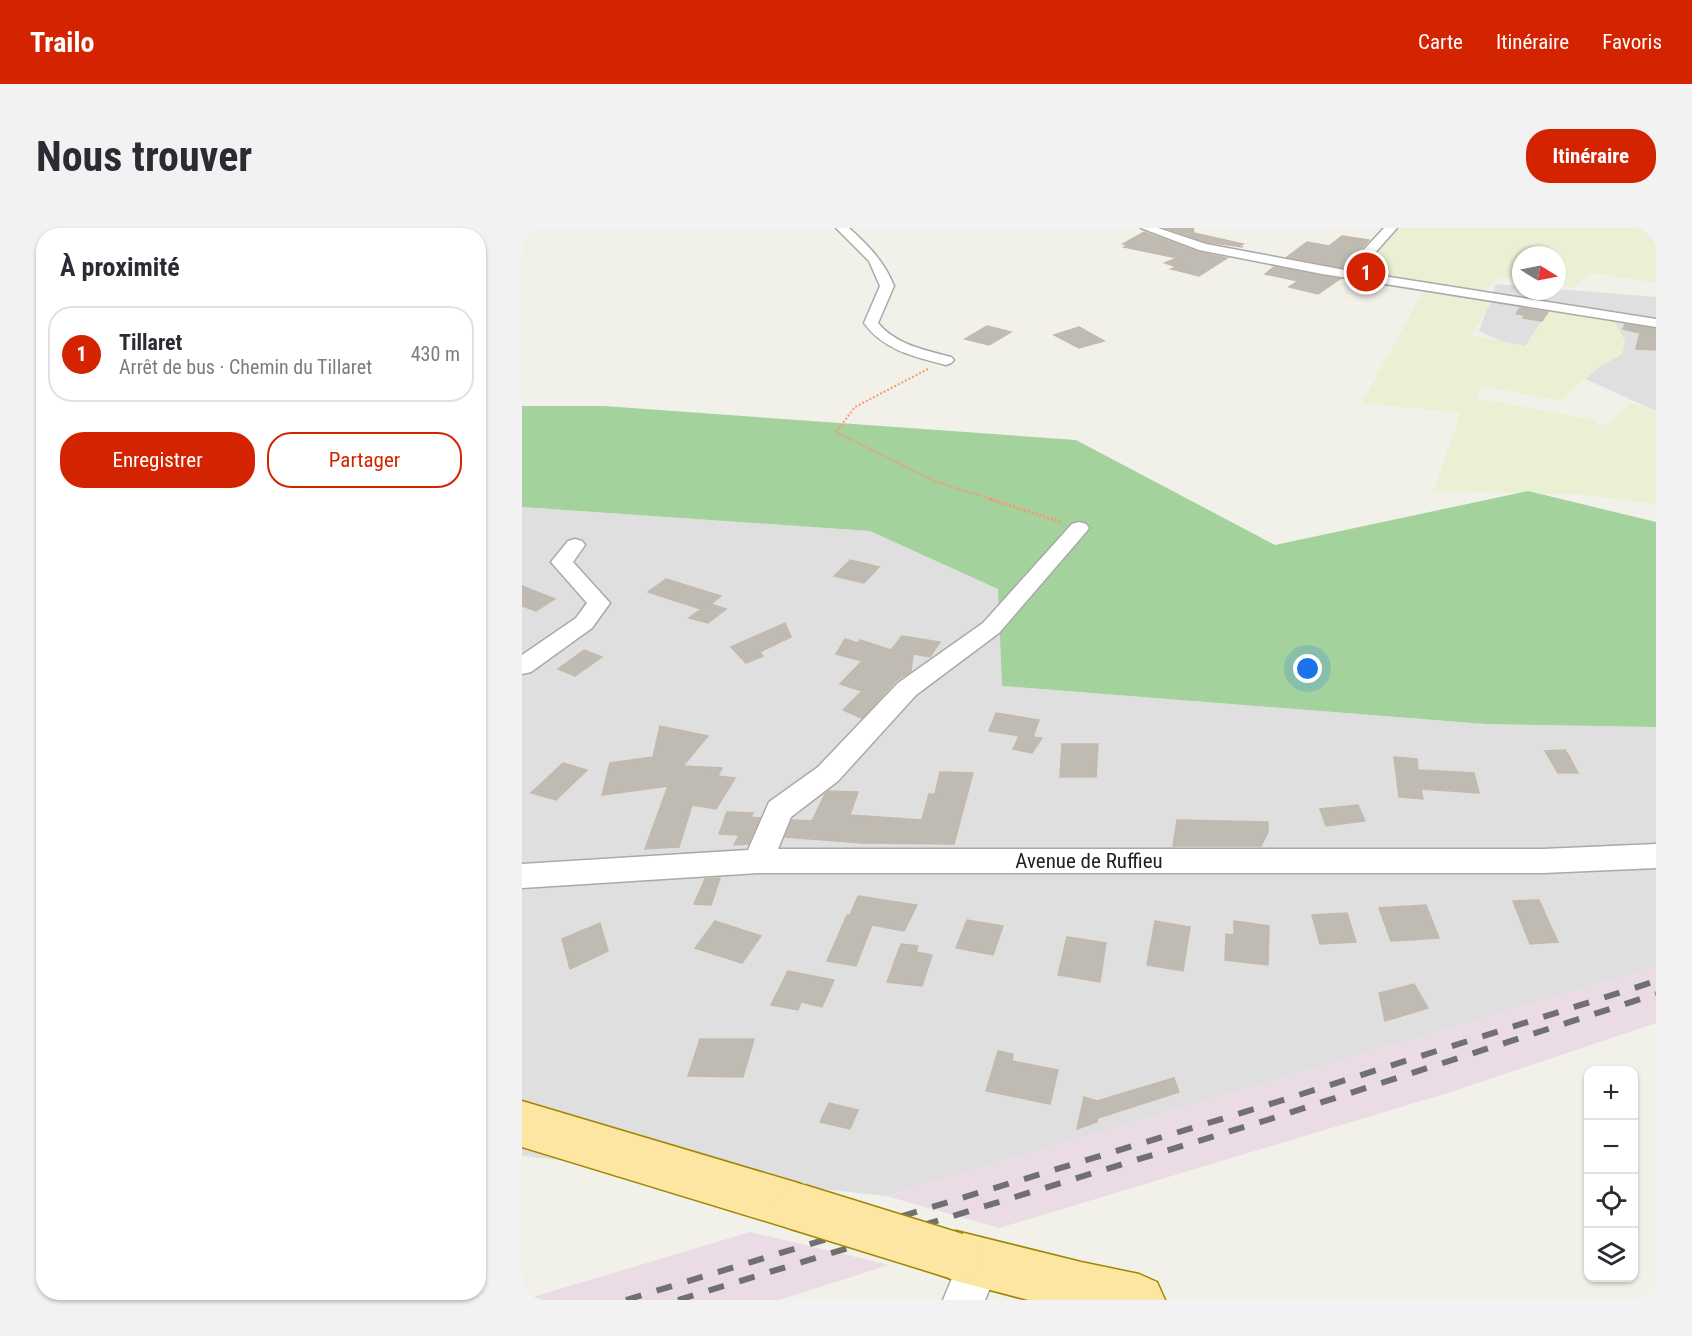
<!DOCTYPE html>
<html lang="fr">
<meta charset="utf-8">
<style>
:root{--surface:#fff;--page:#f2f2f3;--text:#2b2b33;--muted:#7c7c81;--line:#e1e1e2;--accent:#d42300}
body{margin:0;font-family:"Roboto Condensed",sans-serif;background:var(--page);color:var(--text)}
.controls{position:absolute;right:18px;bottom:18px;display:grid;overflow:hidden;border-radius:12px;box-shadow:0 2px 4px #0004}
.controls button{width:54px;height:54px;display:grid;place-items:center;padding:0;border:0;border-bottom:2px solid var(--line);background:var(--surface);color:var(--text);font:30px sans-serif}
.compass{position:absolute;left:990px;top:18px;width:54px;height:54px;border-radius:50%;background:var(--surface);box-shadow:0 2px 4px #0004;rotate:100deg}
.you{position:absolute;left:786px;top:441px;width:21px;height:21px;margin:-15px;border:4px solid #fff;border-radius:50%;background:#1a73e8;box-shadow:0 0 0 9px #1a73e833}
.badge{display:grid;place-items:center;width:39px;height:39px;border-radius:50%;background:var(--accent);color:#fff;font-size:20px;font-weight:700}
.pin{position:absolute;translate:-50% -50%;border:3px solid #fff;box-shadow:0 2px 6px #0006}
.list{margin:0;padding:0;list-style:none}
h2{display:flex;justify-content:space-between;align-items:center;height:78px;margin:0;padding:0 24px;font-size:26px}
h2 small{font-size:20px;font-weight:400;color:var(--muted)}
.list li{display:grid;grid-template-columns:39px 1fr auto;gap:18px;align-items:center;box-sizing:border-box;height:96px;margin:0 12px 12px;padding:0 12px;border:2px solid var(--line);border-radius:24px}
.list b{display:block;font-size:22px;white-space:nowrap}
.list p{margin:0;font-size:20px;white-space:nowrap;color:var(--muted)}
.list em{font-size:20px;font-style:normal;color:var(--muted)}
.actions{display:flex;gap:12px;padding:18px 24px}
.actions a{flex:1;padding:14px 0;border:2px solid var(--accent);border-radius:24px;text-align:center;font-size:21px;color:var(--accent)}
.actions .main{background:var(--accent);color:#fff}
.icon{flex:none;width:33px;height:33px;fill:none;stroke:currentColor;stroke-width:2;stroke-linecap:round;stroke-linejoin:round}
.map{position:relative;flex:none;width:1134px;height:1072px;overflow:hidden;border-radius:24px}
header{display:flex;align-items:center;gap:36px;box-sizing:border-box;height:84px;padding:0 30px;background:var(--accent);color:#fff}
header strong{font-size:28px}
nav{display:flex;gap:33px;margin-inline-start:auto;font-size:21px}
.intro{display:flex;align-items:center;justify-content:space-between;box-sizing:border-box;height:144px;padding:0 36px}
h1{margin:0;font-size:42px}
.button{padding:15px 27px;border-radius:24px;background:var(--accent);color:#fff;font-size:21px;font-weight:700}
main{display:flex;gap:36px;padding:0 36px}
aside{flex:1;background:var(--surface);border-radius:24px;box-shadow:0 2px 4px #0004}
.map>svg:first-child{display:block}
.residential{fill:#e0dfdf}
.industrial{fill:#ebdbe5}
.farmland{fill:#eaf0d4}
.forest{fill:#a4d29d}
.building{fill:#bfbab2;stroke:#c4baab;stroke-width:1.5}
.lines{fill:none;stroke-linecap:round;stroke-linejoin:round}
.minor-casing{stroke:#a9a9a9;stroke-width:3}
.major-casing{stroke:#a08600;stroke-width:3}
.path-far1{stroke:#fc9670;stroke-width:2;stroke-dasharray:2 2;stroke-linecap:butt}
.path{stroke:#fc9670;stroke-width:3;stroke-dasharray:2 2;stroke-linecap:butt}
.minor{fill:#fff;fill-rule:evenodd}
.major{fill:#fde5a2;fill-rule:evenodd}
.rail{stroke:#707070;stroke-width:6;stroke-dasharray:16 16;stroke-linecap:butt}
.major-bridge-casing{stroke:#a08600;stroke-width:49;stroke-linecap:butt}
.major-bridge{stroke:#fde5a2;stroke-width:46}
.labels{text-anchor:middle;dominant-baseline:central;stroke-width:4.5;stroke-linejoin:round;paint-order:stroke}
.street-label{font-size:21px;fill:#222;stroke:#fff}
</style>
<header>
<strong>Trailo</strong>
<nav><a>Carte</a><a>Itinéraire</a><a>Favoris</a></nav>
</header>
<div class="intro"><h1>Nous trouver</h1><a class="button">Itinéraire</a></div>
<main>
<aside>
<h2>À proximité<small></small></h2>
<ul class="list">
<li><span class="badge">1</span><div><b>Tillaret</b><p>Arrêt de bus · Chemin du Tillaret</p></div><em>430 m</em></li>
</ul>
<div class="actions"><a class="main">Enregistrer</a><a>Partager</a></div>
</aside>
<div class="map">
<svg width="1134" height="1072" viewBox="0 0 1134 1072">
<rect width="100%" height="100%" fill="#f2f1e9"/>
<path class="residential" d="M 974,56 L 999,58 L 999,63 L 1035,63 L 1035,61 L 1134,69 L 1134,183 L 957,103 Z
M 0,279 L 348,303 L 477,361 L 480,458 L 963,496 L 1134,499 L 1134,739 L 364,968 L 0,928 Z"/>
<path class="industrial" d="M 1134,739 L 1134,795 L 929,864 L 477,1000 L 364,968 Z
M 228,1004 L 367,1037 L 257,1072 L 1,1072 Z"/>
<path class="farmland" d="M 867,0 L 1134,0 L 1134,55 L 1071,45 L 1050,60 L 1035,58 L 1035,27 L 999,27 L 999,52 L 978,48 L 961,65 L 972,71 L 949,107 L 1003,118 L 1027,81 L 1091,90 L 1103,113 L 1100,126 L 1078,139 L 1043,167 L 1040,173 L 960,158 L 954,170 L 1072,192 L 1077,197 L 1084,197 L 1109,175 L 1134,182 L 1134,276 L 1054,266 L 911,263 L 939,185 L 840,175 L 903,60 L 853,48 L 841,40 L 859,8 Z"/>
<path class="forest" d="M 0,178 L 82,178 L 554,212 L 753,317 L 1006,263 L 1134,294 L 1134,499 L 963,496 L 480,458 L 476,361 L 348,303 L 0,279 Z"/>
<path class="building" d="M 643,0 L 671,0 L 672,5 L 721,16 L 717,18 L 721,19 L 685,14 Z
M 622,4 L 676,24 L 705,30 L 677,48 L 649,41 L 655,39 L 643,35 L 655,30 L 602,19 L 606,17 L 601,16 Z
M 820,8 L 847,12 L 822,40 L 765,29 L 785,14 L 807,18 Z
M 752,39 L 800,48 L 818,51 L 796,66 L 767,59 L 776,53 L 743,46 Z
M 998,80 L 1026,84 L 1020,93 L 1001,90 L 1002,87 L 994,86 Z
M 1103,96 L 1134,101 L 1134,122 L 1114,121 L 1118,105 L 1101,101 Z
M 465,98 L 489,104 L 467,117 L 443,111 Z
M 557,99 L 582,113 L 557,120 L 532,107 Z
M 328,332 L 357,339 L 342,355 L 312,348 Z
M 144,351 L 199,368 L 189,376 L 204,381 L 186,395 L 167,390 L 179,381 L 126,364 Z
M 0,358 L 33,371 L 14,383 L 0,378 Z
M 263,395 L 269,409 L 238,424 L 241,428 L 224,435 L 209,419 Z
M 380,408 L 418,414 L 408,429 L 391,426 L 389,443 L 374,453 L 340,490 L 321,482 L 340,463 L 318,456 L 340,433 L 314,426 L 323,411 L 336,415 L 338,412 L 369,422 Z
M 62,422 L 80,429 L 53,448 L 36,441 Z
M 474,485 L 517,492 L 511,509 L 520,510 L 510,525 L 491,521 L 497,508 L 467,503 Z
M 138,498 L 186,508 L 161,538 L 200,540 L 196,548 L 213,550 L 194,581 L 170,577 L 157,619 L 123,621 L 146,558 L 80,567 L 88,535 L 131,529 Z
M 540,516 L 576,516 L 574,549 L 538,549 Z
M 1043,522 L 1047,528 L 1056,545 L 1036,545 L 1023,523 Z
M 872,529 L 895,531 L 896,542 L 952,545 L 957,565 L 899,561 L 901,571 L 877,569 Z
M 41,535 L 65,542 L 34,572 L 9,565 Z
M 418,544 L 451,545 L 432,616 L 341,615 L 263,609 L 270,592 L 290,593 L 303,566 L 307,563 L 336,564 L 328,587 L 400,592 L 407,566 L 413,566 Z
M 836,577 L 843,593 L 804,598 L 798,581 Z
M 205,584 L 231,585 L 229,589 L 238,590 L 226,616 L 212,617 L 217,607 L 197,606 Z
M 655,592 L 746,594 L 746,604 L 739,618 L 651,618 Z
M 198,650 L 189,677 L 172,676 L 183,651 Z
M 336,668 L 395,677 L 382,703 L 350,697 L 334,738 L 305,733 L 325,687 L 328,687 Z
M 1017,672 L 1036,714 L 1008,716 L 991,673 Z
M 904,677 L 917,710 L 869,713 L 857,680 Z
M 825,685 L 834,714 L 798,716 L 790,687 Z
M 445,692 L 481,698 L 471,727 L 434,720 Z
M 193,693 L 239,708 L 220,735 L 173,720 Z
M 633,693 L 668,699 L 661,743 L 625,737 Z
M 712,693 L 747,698 L 746,737 L 703,732 L 704,706 L 712,707 Z
M 78,695 L 86,723 L 48,741 L 40,711 Z
M 545,709 L 584,715 L 578,754 L 536,747 Z
M 379,716 L 396,718 L 394,724 L 410,727 L 400,758 L 365,754 Z
M 266,743 L 312,752 L 300,779 L 279,774 L 276,782 L 249,777 Z
M 892,756 L 906,780 L 863,793 L 857,765 Z
M 178,811 L 232,811 L 221,849 L 166,848 Z
M 476,823 L 491,826 L 490,833 L 536,842 L 528,876 L 464,863 Z
M 652,850 L 657,864 L 576,890 L 575,894 L 555,901 L 562,869 L 575,873 Z
M 307,875 L 336,882 L 328,901 L 298,894 Z"/>
<g class="lines">
<g class="minor-casing">
<path id="minor" d="M 314,0 L 327,0 C 346,17 362,33 372,58 L 356,95 C 374,117 403,122 429,129 L 432,132 L 429,135 L 424,137 C 393,129 361,122 342,95 L 358,58 L 347,33 Z
M 619,0 L 636,0 L 684,16 L 823,42 L 862,0 L 875,0 L 836,44 L 1134,91 L 1134,99 L 800,46 L 677,22 Z
M 557,294 L 564,296 L 567,300 L 564,304 L 477,405 L 394,467 L 316,553 L 269,589 L 256,621 L 1021,621 L 1134,616 L 1134,640 L 1021,645 L 236,645 L 0,660 L 0,636 L 226,622 L 247,574 L 296,539 L 376,455 L 461,395 L 550,296 Z
M 53,311 L 60,313 L 63,317 L 51,334 L 88,375 L 70,400 L 9,444 L 0,446 L 0,427 L 54,390 L 65,375 L 29,334 L 46,313 Z
M 458,1013 L 473,1019 L 479,1034 L 463,1072 L 421,1072 L 443,1019 Z"/>
</g>
<g class="major-casing">
<path id="major" d="M 0,873 L 276,955 L 293,962 L 300,979 L 293,996 L 276,1003 L 0,919 Z
M 434,1003 L 559,1034 L 617,1046 L 635,1054 L 643,1072 L 506,1072 L 434,1053 L 416,1046 L 409,1028 L 416,1010 Z"/>
</g>
<path class="path-far1" d="M 406,141 L 333,179 L 314,204 L 412,253 L 472,272"/>
<path class="path" d="M 468,271 L 539,294"/>
<use href="#minor" class="minor"/>
<use href="#major" class="major"/>
<path class="rail" d="M 104,1072 L 739,879 L 1134,753
M 156,1072 L 745,892 L 1134,766"/>
<g class="major-bridge-casing">
<path id="major-bridge" d="M 276,979 L 434,1028"/>
</g>
<use href="#major-bridge" class="major-bridge"/>
</g>
<g class="labels">
<g class="street-label">
<text x="567" y="633">Avenue de Ruffieu</text>
</g>
</g>
</svg>
<div class="controls">
<button>+</button>
<button>−</button>
<button><svg class="icon" aria-label="locate" viewBox="0 0 24 24"><circle cx="12" cy="12" r="6"/><path d="M12 2v4M12 18v4M2 12h4M18 12h4"/></svg></button>
<button><svg class="icon" aria-label="layers" viewBox="0 0 24 24"><path d="M12 4l9 5-9 5-9-5zM3 14l9 5 9-5"/></svg></button>
</div>
<svg class="compass" viewBox="-18 -18 36 36"><path d="M0-13l5 13h-10z" fill="#e53935"/><path d="M0 13l5-13h-10z" fill="#7c7c81"/></svg>
<div class="you"></div>
<div class="pin badge" style="left:844px;top:44px">1</div>
</div>
</main>
